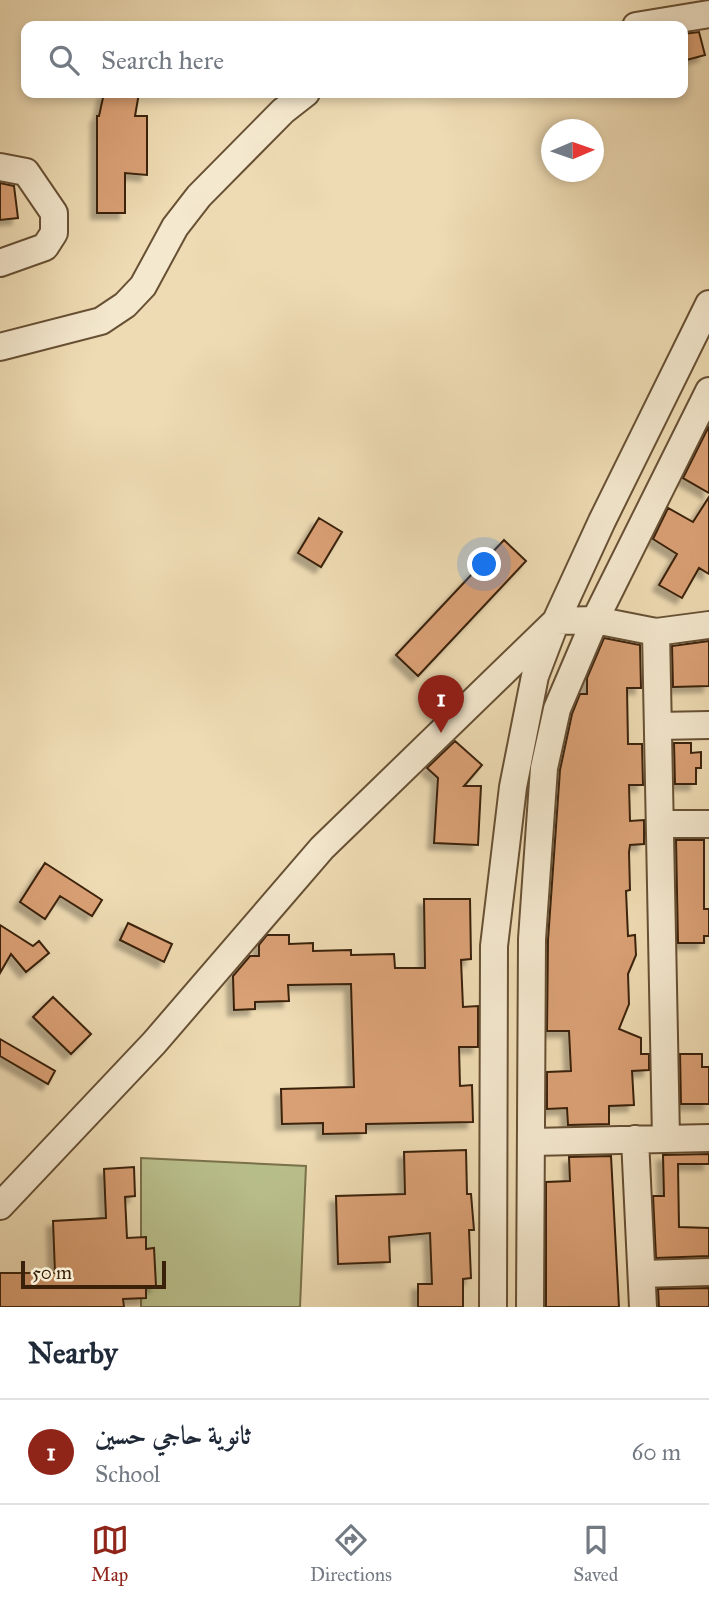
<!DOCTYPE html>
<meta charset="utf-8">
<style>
:root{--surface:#fff;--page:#f6f6f7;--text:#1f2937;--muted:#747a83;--line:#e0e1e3;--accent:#8f2418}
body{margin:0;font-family:"IM FELL Great Primer",Amiri,serif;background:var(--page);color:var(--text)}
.compass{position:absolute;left:541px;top:119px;width:63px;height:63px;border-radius:50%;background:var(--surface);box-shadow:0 4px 10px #0003;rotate:88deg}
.scale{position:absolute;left:21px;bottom:18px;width:145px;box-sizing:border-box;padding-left:7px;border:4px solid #3a220a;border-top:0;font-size:19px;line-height:24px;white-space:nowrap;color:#3a220a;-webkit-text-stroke:5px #f4e8ce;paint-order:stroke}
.you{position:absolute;left:485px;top:565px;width:24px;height:24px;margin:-18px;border:5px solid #fff;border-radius:50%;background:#1a73e8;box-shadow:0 0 0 10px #1a73e833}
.badge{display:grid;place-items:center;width:46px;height:46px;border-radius:50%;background:var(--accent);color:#fff;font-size:23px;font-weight:700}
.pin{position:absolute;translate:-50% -58px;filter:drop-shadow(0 2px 4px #0008)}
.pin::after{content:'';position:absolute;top:37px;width:24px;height:21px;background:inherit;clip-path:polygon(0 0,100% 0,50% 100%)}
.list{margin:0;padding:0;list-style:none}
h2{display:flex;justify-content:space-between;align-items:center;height:91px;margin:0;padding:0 28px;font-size:30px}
h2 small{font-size:23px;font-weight:400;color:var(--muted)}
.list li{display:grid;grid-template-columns:46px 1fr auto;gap:21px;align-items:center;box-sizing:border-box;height:105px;padding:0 28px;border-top:2px solid var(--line)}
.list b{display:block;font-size:26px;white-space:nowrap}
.list p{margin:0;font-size:23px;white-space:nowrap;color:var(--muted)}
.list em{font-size:23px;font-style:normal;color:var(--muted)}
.icon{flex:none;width:38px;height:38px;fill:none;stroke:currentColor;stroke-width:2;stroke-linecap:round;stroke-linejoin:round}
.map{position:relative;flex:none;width:709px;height:1307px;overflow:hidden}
.search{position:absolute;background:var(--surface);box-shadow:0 4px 10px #0003;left:21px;right:21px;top:21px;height:77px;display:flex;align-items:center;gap:18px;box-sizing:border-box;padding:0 24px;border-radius:14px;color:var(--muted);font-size:26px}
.sheet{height:196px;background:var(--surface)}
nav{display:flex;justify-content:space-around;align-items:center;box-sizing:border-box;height:98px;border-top:2px solid var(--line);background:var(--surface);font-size:19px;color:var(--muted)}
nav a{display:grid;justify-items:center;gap:4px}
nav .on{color:var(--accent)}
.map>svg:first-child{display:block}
.green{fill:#b9c08c;stroke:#7a714b;stroke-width:2}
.building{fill:#daa074;stroke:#3a220a;stroke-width:2;filter:url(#shadow)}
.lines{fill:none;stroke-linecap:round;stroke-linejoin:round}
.minor-casing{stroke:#675034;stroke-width:30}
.minor{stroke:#f4e8ce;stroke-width:26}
</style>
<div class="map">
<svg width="709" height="1307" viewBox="0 0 709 1307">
<defs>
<filter id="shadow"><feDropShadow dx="-6" dy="6" stdDeviation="2" flood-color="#0004"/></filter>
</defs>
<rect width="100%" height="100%" fill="#eedbb3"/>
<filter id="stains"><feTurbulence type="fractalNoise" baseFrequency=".00286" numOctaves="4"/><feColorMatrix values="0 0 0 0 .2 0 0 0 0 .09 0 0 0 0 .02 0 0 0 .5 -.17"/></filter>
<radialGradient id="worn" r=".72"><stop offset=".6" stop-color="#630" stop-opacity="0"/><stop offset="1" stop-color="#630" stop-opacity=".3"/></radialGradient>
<path class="green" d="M 141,1158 L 306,1166 L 300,1307 L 141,1307 Z"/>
<path class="building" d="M 699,32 L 705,55 L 683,61 L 683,34 Z
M 104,93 L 139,93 L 135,116 L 147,116 L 147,175 L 125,173 L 125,213 L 97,213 L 97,116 L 99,116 Z
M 0,183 L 14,186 L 18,218 L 0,220 Z
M 709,426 L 709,493 L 683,478 Z
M 709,497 L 709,574 L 699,568 L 682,598 L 659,585 L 677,554 L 653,539 L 668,508 L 693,522 Z
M 319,518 L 342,532 L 321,567 L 298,553 Z
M 504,540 L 526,561 L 418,676 L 396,655 Z
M 604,638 L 640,645 L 641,688 L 627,688 L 628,744 L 642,744 L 643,785 L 629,785 L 630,821 L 644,820 L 644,844 L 630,845 L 629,852 L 630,890 L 626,891 L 628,936 L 635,935 L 636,955 L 628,974 L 629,1004 L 619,1029 L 641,1038 L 641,1054 L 649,1054 L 649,1070 L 632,1071 L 634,1105 L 609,1106 L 609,1124 L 568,1125 L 567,1108 L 547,1109 L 547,1072 L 571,1071 L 569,1031 L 547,1031 L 548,940 L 560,770 L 572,714 L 580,694 L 587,694 L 587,678 Z
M 709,641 L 709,686 L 673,687 L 672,646 Z
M 455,741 L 482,765 L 464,786 L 481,786 L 478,845 L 434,843 L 438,778 L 427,768 Z
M 674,743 L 691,743 L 691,753 L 701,752 L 701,768 L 696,768 L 696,784 L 675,784 Z
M 676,840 L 704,840 L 704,909 L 709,909 L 709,936 L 704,936 L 704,943 L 678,943 Z
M 45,863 L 102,900 L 92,916 L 60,896 L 45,919 L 20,902 Z
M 424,899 L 470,899 L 471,959 L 461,960 L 463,1007 L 478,1006 L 478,1047 L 459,1047 L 460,1086 L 472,1085 L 473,1122 L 366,1124 L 366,1133 L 323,1134 L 323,1123 L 282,1124 L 281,1089 L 354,1087 L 351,984 L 288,985 L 289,1001 L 255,1002 L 255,1009 L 234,1010 L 233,976 L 250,956 L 259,956 L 259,945 L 267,935 L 289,935 L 289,944 L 313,943 L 313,951 L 351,950 L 351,955 L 394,954 L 395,968 L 425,968 Z
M 128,923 L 172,944 L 164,962 L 120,940 Z
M 0,925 L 33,946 L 39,941 L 49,953 L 26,972 L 11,954 L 0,973 Z
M 53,997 L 91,1034 L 71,1054 L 33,1017 Z
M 0,1039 L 55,1071 L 48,1084 L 0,1056 Z
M 680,1054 L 702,1054 L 702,1067 L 709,1067 L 709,1104 L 681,1104 Z
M 466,1150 L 467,1194 L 471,1194 L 474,1230 L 469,1230 L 471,1278 L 463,1279 L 463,1307 L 418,1307 L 418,1284 L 432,1284 L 430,1233 L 389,1237 L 390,1262 L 338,1264 L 336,1196 L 405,1194 L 404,1152 Z
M 709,1154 L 709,1164 L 678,1164 L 679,1227 L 709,1228 L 709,1256 L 656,1258 L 653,1196 L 664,1196 L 663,1155 Z
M 611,1156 L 619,1307 L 546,1307 L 546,1182 L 570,1181 L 569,1157 Z
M 134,1167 L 135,1196 L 125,1197 L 127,1238 L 146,1237 L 146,1249 L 154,1248 L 156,1286 L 146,1286 L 146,1298 L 123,1299 L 124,1307 L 0,1307 L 0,1273 L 55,1273 L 53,1221 L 106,1218 L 104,1169 Z
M 709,1288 L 709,1307 L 659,1307 L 658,1289 Z"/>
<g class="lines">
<g class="minor-casing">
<path id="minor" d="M 636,26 L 709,14
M 0,167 L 26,172 L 54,213 L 54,233 L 45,247 L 0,263
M 0,347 L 101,321 L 125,305 L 143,286 L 175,227 L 199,196 L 283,111 L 306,93
M 656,632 L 666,1138
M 658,726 L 709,725
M 660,824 L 709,824
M 635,1139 L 643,1307
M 532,1142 L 709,1138
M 0,1206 L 154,1043 L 322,848 L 556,621 L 595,620 L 656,632 L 709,625
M 642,1274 L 709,1272
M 493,1307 L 494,946 L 513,787 L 535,676 L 556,621 L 602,521 L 709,304
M 530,1307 L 532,939 L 544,768 L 557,709 L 595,620 L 709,391"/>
</g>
<use href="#minor" class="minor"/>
</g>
<rect width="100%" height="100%" filter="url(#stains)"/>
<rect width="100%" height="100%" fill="url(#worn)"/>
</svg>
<svg class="compass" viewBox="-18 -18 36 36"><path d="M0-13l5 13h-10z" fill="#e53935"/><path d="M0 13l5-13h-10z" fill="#747a83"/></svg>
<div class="scale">50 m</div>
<div class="you"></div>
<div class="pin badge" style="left:441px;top:733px">1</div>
<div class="search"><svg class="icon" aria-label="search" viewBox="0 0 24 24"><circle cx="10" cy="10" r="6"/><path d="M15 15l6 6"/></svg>Search here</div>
</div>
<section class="sheet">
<h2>Nearby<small></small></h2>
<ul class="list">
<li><span class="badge">1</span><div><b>ثانوية حاجي حسين</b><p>School</p></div><em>60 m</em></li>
</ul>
</section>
<nav>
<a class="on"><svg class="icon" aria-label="map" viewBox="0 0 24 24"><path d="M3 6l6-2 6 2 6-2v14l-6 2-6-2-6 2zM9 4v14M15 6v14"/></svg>Map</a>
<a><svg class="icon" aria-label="directions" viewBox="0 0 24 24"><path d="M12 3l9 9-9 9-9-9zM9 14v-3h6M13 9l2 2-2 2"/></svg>Directions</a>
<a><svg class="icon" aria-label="saved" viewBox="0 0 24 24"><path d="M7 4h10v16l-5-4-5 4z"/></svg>Saved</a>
</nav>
